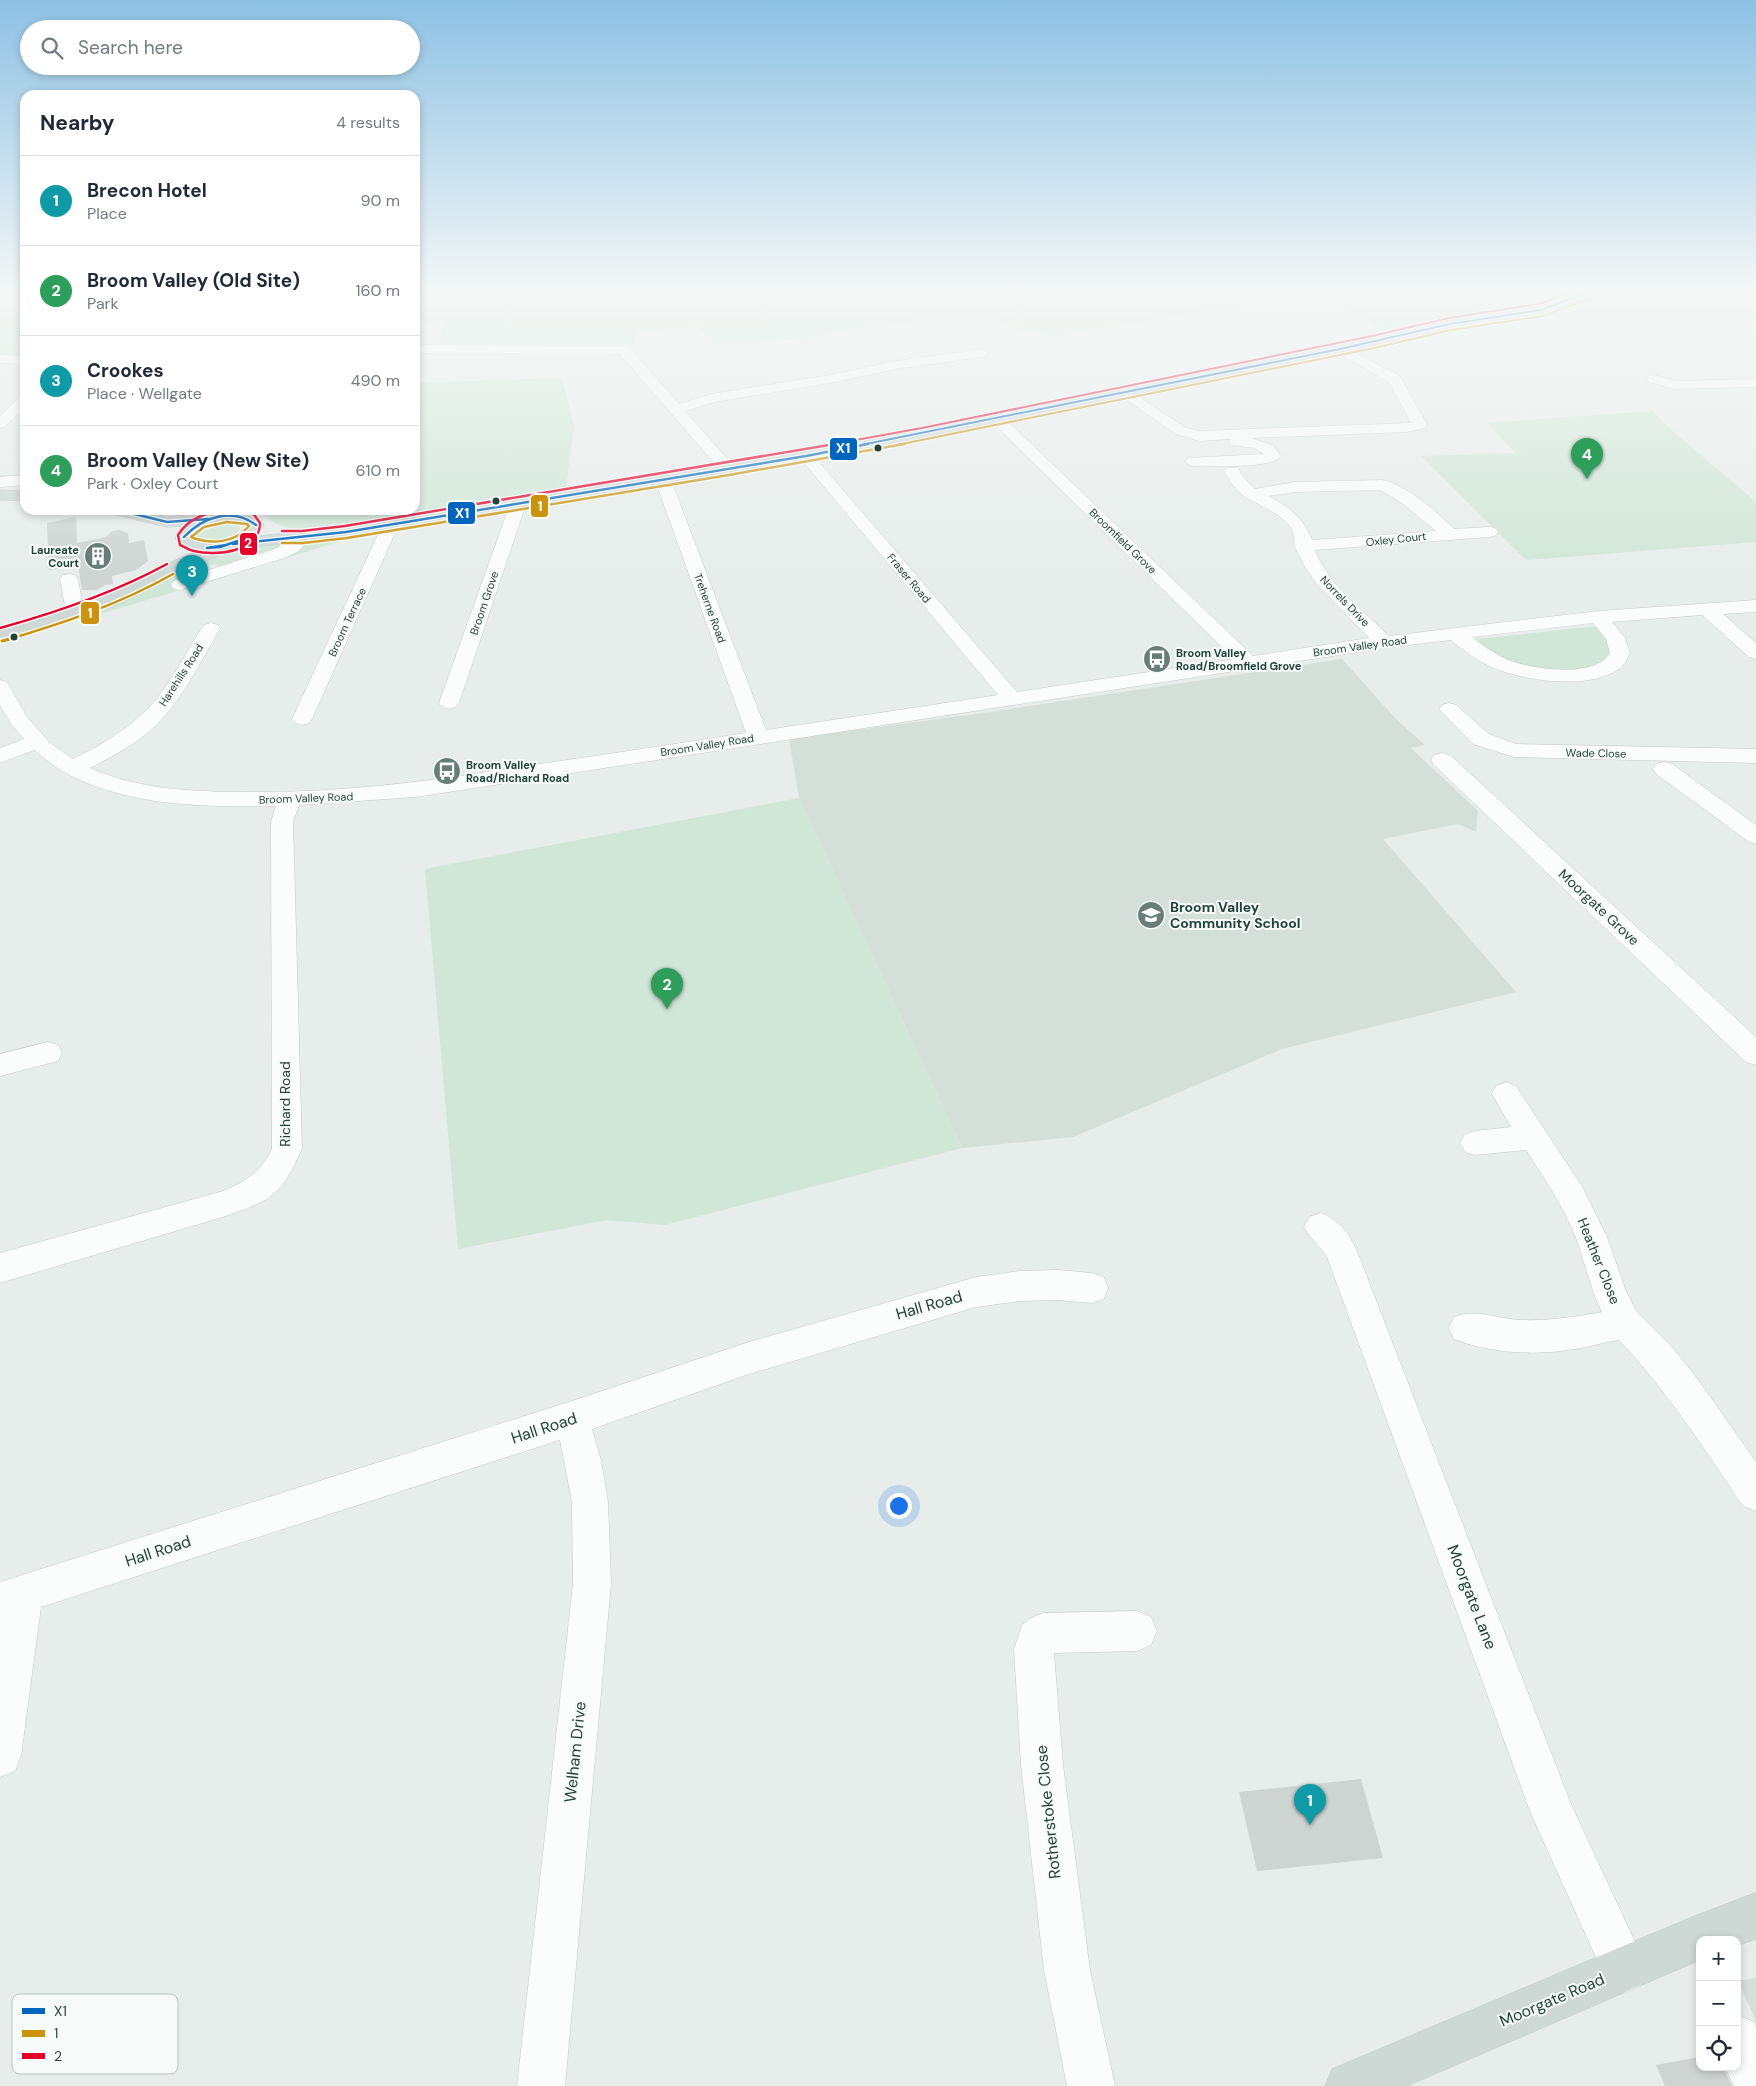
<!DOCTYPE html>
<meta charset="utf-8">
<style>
:root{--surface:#fff;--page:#f6f6f7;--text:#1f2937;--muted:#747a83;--line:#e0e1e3;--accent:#677e78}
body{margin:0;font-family:"DM Sans",sans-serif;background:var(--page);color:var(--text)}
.controls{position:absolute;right:15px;bottom:15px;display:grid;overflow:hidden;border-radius:10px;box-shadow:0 2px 8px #0003}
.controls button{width:45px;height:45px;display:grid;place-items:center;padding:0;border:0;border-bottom:1px solid var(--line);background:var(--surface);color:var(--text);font:25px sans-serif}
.you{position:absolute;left:898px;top:1505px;width:18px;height:18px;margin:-12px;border:4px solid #fff;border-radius:50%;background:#1a73e8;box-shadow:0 0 0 8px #1a73e833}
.badge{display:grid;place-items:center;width:32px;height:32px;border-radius:50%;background:var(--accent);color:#fff;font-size:16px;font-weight:700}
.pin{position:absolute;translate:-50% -41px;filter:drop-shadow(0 1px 2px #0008)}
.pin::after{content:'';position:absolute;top:26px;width:18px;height:15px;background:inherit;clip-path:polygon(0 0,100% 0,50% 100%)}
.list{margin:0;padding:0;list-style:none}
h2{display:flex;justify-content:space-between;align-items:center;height:65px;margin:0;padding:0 20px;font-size:21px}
h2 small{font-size:16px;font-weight:400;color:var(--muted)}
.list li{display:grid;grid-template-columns:32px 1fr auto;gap:15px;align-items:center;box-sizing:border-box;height:90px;padding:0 20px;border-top:1px solid var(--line)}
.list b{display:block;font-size:19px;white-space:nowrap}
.list p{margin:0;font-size:16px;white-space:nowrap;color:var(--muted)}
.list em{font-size:16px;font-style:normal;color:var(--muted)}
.icon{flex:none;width:28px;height:28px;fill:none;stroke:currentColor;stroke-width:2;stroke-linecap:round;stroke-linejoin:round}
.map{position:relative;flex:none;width:1756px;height:2086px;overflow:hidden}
.search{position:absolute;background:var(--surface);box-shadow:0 2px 8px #0003;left:20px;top:20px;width:400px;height:55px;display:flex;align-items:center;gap:12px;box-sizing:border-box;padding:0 18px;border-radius:28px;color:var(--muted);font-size:19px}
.panel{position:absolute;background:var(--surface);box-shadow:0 2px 8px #0003;left:20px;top:90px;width:400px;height:425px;border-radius:15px}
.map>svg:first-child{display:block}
.built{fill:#d5dfda}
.green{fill:#d0e6d7}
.building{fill:#ced4d2}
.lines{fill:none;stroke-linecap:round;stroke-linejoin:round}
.minor-casing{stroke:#c4cac7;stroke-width:1}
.major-casing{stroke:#c2ccc9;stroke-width:1}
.minor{fill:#fbfcfc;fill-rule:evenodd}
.major{fill:#ced8d5;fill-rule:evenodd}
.bus-1-far1-casing{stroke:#f6fbf9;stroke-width:4}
.bus-1-casing{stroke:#f6fbf9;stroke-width:5}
.bus-2-far2-casing{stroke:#f6fbf9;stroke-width:4}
.bus-2-far1-casing{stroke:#f6fbf9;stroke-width:5}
.bus-2-casing{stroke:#f6fbf9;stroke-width:6}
.bus-3-far1-casing{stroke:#f6fbf9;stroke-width:4}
.bus-3-casing{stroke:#f6fbf9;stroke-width:5}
.bus-1-far1{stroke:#0065bd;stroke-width:2}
.bus-1{stroke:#0065bd;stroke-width:2.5}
.bus-2-far2{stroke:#cc920c;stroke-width:2}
.bus-2-far1{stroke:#cc920c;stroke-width:2.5}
.bus-2{stroke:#cc920c;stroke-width:3}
.bus-3-far1{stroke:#e4002b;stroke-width:2}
.bus-3{stroke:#e4002b;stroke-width:2.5}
.bus-dot{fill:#22433a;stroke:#f6fbf9;stroke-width:2}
.labels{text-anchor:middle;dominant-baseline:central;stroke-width:4;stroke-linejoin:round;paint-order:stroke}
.far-street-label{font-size:11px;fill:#22433a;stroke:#f6fbf9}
.far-poi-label{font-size:11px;font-weight:bold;fill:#22433a;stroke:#f6fbf9;text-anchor:start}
.poi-label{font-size:14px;font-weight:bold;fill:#22433a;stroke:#f6fbf9;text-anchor:start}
.street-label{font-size:14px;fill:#22433a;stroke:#f6fbf9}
.near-street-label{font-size:16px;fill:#22433a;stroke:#f6fbf9}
.key{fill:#f6fbf9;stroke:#b6c4c0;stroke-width:1}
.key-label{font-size:14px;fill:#22433a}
.line-badge{stroke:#f6fbf9;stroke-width:2}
.badge-label{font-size:14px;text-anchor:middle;font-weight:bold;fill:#fff}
</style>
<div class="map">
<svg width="1756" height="2086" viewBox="0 0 1756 2086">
<rect width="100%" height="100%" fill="#e7edea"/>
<path class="built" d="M 1342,659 L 1396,719 L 1425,745 L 1411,748 L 1478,811 L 1476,832 L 1458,824 L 1383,839 L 1516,992 L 1282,1049 L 1073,1137 L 962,1148 L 799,798 L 789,739 L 983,713 Z
M 1756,1978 L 1756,2021 L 1738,1981 Z"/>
<path class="green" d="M 0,290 L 25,290 L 25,352 L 20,357 L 0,357 Z
M 416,290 L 1576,290 L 1535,303 L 1455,317 L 1388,332 L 1316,294 L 1053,336 L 1026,332 L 992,318 L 929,318 L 794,340 L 716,342 L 696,327 L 635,334 L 634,343 L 439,343 L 444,321 L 415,322 Z
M 562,378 L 574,427 L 566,488 L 326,528 C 300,529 277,533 261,510 L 415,510 L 415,383 Z
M 1652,411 L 1674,432 L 1756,502 L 1756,542 L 1526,560 L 1421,456 L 1516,453 L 1487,423 Z
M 149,510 L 222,510 L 192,516 Z
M 231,522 L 239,526 L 240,528 C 235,541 207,547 197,536 C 202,524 219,522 231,522 Z
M 355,537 L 276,561 L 304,544 Z
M 271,543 L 282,544 L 284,547 L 223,567 L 213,564 L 202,568 L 202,571 L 174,584 L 177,591 L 84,619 L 139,595 L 193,563 L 228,550 Z
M 1598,626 L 1607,635 L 1610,652 L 1601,663 L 1587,670 L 1547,673 L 1500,660 L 1470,640 Z
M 799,798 L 962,1148 L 665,1225 L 606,1220 L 458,1249 L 425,869 Z"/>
<path class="building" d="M 76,517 L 77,543 L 106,537 L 112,531 L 119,530 L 128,533 L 129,543 L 144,540 L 148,561 L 136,570 L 112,576 L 113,584 L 105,585 L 97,590 L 82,590 L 78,565 L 49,570 L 47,523 Z
M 1361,1779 L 1383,1858 L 1257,1871 L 1239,1792 Z
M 1700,2057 L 1700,2067 L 1723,2067 L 1732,2086 L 1665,2086 L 1656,2065 Z"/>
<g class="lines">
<g class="minor-casing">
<path id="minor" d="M 415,345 L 624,346 L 629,347 L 679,404 L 711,394 L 830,375 L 896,361 L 982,349 L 989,353 L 982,357 L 896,369 L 830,383 L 714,402 L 685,411 L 736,469 L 734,472 L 722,472 L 620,354 L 415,353 Z
M 1340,345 L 1400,376 L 1427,425 L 1425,428 L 1407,432 L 1251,438 L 1272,445 L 1281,456 C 1271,470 1211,465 1193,466 L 1188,464 L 1185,461 L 1188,458 L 1264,454 L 1254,448 L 1232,445 L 1229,442 L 1231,439 L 1199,441 L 1176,434 L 1115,392 L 1117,389 L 1127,389 L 1186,428 L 1199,431 L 1411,423 L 1389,382 L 1335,352 L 1333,349 L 1335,346 Z
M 0,355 L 25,356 L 25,364 L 0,363 Z
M 1654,375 L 1676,381 L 1756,379 L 1756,387 L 1675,389 L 1649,382 L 1647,379 L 1649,376 Z
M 25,395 L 25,407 L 5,427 L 0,428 L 0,416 L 20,396 Z
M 997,415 L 1002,416 L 1253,656 L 1369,638 L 1316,583 L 1306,569 L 1294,545 C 1299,518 1260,507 1244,496 C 1235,489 1229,480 1224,471 L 1226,468 L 1238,468 L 1244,478 L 1255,489 L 1295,482 L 1382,480 C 1410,487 1434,510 1454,529 L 1489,527 L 1495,528 L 1498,532 L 1495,536 L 1489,537 L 1315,550 C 1328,585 1363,610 1389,636 L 1598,611 L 1756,600 L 1756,612 L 1723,614 L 1756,643 L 1756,659 L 1749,657 L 1702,615 L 1612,622 L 1625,638 L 1630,653 C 1627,659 1624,666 1619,669 C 1589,690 1528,681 1496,669 C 1479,662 1465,652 1451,640 L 1384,648 L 416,797 L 299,805 L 293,822 L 302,1149 L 292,1170 L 281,1187 L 267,1199 L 248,1208 L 226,1216 L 0,1283 L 0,1253 L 223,1191 C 245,1182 262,1171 272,1149 L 271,822 L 276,806 C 205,807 126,807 62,771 C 52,765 43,757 34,750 L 0,763 L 0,748 L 24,739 L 11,724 L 0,705 L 0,680 L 7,682 L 27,717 L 49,742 L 73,759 C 107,742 138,724 161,693 C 177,672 189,647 204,625 L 211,623 L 218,625 L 220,629 C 199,664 181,703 150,731 C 132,746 111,757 90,768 C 140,790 196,792 250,792 C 345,793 438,780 532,765 C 604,755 675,744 746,733 L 655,480 L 657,477 L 669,477 L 671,480 L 766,730 L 998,695 L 801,459 L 798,456 L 801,453 L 811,453 L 1017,692 L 1234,659 L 992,422 L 990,419 L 992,416 ZM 1380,490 L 1402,503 L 1436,531 L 1312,540 C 1303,517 1289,507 1268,496 L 1295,492 ZM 1593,623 L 1606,639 L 1610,653 C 1595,679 1532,669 1508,660 C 1495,654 1483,646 1472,637 Z
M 25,475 L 25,485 L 0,487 L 0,477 Z
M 518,499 L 524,501 L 526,504 L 459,703 L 456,707 L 449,709 L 442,707 L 439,703 L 510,504 L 512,501 Z
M 391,519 L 397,520 L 399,524 L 312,719 L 309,723 L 302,725 L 295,723 L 292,719 L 383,524 L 385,520 Z
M 302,532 L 308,533 L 311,537 L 299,551 L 284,558 L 180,590 L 174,589 L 171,585 L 174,581 L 272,550 L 287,543 L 296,533 Z
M 69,574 L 75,575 L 78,579 L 84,612 L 82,616 L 75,618 L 68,616 L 66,612 L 60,579 L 63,575 Z
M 1449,703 L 1456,705 L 1489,734 L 1516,744 L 1756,749 L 1756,763 L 1514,757 L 1473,744 L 1439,709 L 1442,705 Z
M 1442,753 L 1450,755 L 1756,1037 L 1756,1065 L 1746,1062 L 1434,765 L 1431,760 L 1434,755 Z
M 1664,762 L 1672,764 L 1756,825 L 1756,844 L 1748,841 L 1656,774 L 1653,769 L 1656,764 Z
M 48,1042 L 58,1045 L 62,1053 L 58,1061 L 0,1076 L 0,1054 Z
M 1506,1082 L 1516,1086 L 1583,1188 L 1607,1237 L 1626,1291 L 1637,1312 L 1672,1347 L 1699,1381 L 1756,1462 L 1756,1511 L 1743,1506 C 1704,1448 1667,1391 1619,1340 C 1600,1343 1581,1349 1561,1351 C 1528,1355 1486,1352 1454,1339 L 1449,1328 L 1454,1317 C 1476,1308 1497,1319 1520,1320 C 1548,1321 1575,1317 1602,1312 C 1590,1288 1585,1263 1576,1238 C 1564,1207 1544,1178 1526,1150 L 1475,1155 L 1465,1152 L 1460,1143 L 1465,1134 L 1475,1131 L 1511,1127 L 1492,1094 L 1496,1086 Z
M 1320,1213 C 1340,1220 1348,1232 1357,1251 L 1571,1804 L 1648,1970 L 1641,1986 L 1625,1993 L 1609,1986 L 1531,1814 L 1327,1257 C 1320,1245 1310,1239 1304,1227 L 1309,1217 Z
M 1058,1270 L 1092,1273 L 1104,1277 L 1108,1288 L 1104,1299 L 1092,1303 L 1058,1300 L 1020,1301 L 976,1307 L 749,1374 L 592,1429 L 601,1460 L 608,1502 L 611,1584 L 565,2086 L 517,2086 L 573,1584 L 572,1502 L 560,1440 L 41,1607 L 21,1756 L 15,1771 L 0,1777 L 0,1582 L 572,1401 L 749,1342 L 976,1277 L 1020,1271 Z
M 1137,1611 L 1151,1617 L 1157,1631 L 1151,1645 L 1137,1651 L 1054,1653 L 1063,1765 L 1090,1970 L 1115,2086 L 1067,2086 L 1044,1970 L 1021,1765 L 1014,1649 L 1022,1625 L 1029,1619 L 1043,1613 Z
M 1737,2015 L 1754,2022 L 1756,2026 L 1756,2086 L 1734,2086 L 1725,2067 L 1737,2067 Z"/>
</g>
<g class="major-casing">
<path id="major" d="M 1583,290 L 1600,290 L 1598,293 L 1554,310 L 1584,311 L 1756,309 L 1756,317 C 1729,317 1553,324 1543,313 L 1450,328 L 1340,353 L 806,461 L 346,537 L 235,549 L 176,573 L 140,594 L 117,605 L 0,641 L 0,629 L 103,597 L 128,586 L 164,565 L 197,551 C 188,549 178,547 175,537 L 183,526 L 167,527 L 112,514 L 110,510 L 138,510 L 167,517 L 227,511 L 250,513 L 256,514 L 264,525 L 258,536 L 346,527 L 806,451 L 1340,345 L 1450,320 L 1538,307 ZM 227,521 L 245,523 L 247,525 C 238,543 209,547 193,538 C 197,525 215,523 227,521 Z
M 0,490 L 25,491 L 25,501 L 0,500 Z
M 1756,1893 L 1756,1939 L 1737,1946 L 1737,1940 L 1700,1940 L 1700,1960 L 1407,2086 L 1325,2086 L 1332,2069 L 1692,1917 Z"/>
</g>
<use href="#minor" class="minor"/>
<use href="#major" class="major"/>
<g class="bus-1-far1-casing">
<path id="bus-1-far1" d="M 861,445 L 1340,349 L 1450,324 L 1541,310 L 1594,290"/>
</g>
<g class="bus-1-casing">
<path id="bus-1" d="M 118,510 L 167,522 L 208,519
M 184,537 C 203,517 232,507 256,525
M 233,544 L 346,532 L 806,456 L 868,444
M 207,548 L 220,547 L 244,539
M 207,548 L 226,545 L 244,539"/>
</g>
<g class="bus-2-far2-casing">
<path id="bus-2-far2" d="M 897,445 L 1374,348 L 1451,330 L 1543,316 L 1596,296"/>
</g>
<g class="bus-2-far1-casing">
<path id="bus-2-far1" d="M 227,522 L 247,524 L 249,526 C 235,543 211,545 191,537 L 204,527 Z
M 282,543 L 303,543 L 347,538 L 729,475 L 904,444
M 6,640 C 64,623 120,604 173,574"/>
</g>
<g class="bus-2-casing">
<path id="bus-2" d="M 2,641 L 10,639"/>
</g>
<g class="bus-3-far1-casing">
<path id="bus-3-far1" d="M 828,445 L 922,428 L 1372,336 L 1449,318 L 1539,304 L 1576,290"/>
</g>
<g class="bus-3-casing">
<path id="bus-3" d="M 225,510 C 205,513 189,518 178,535 L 180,545 C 185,547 189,550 194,551 C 217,557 260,551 260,523 L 252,512 L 230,510
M 282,531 L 302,531 L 345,526 L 835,444
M 0,628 C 58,612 114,593 167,564"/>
</g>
<use href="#bus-1-far1" class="bus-1-far1"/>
<use href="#bus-1" class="bus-1"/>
<use href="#bus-2-far2" class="bus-2-far2"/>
<use href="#bus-2-far1" class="bus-2-far1"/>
<use href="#bus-2" class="bus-2"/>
<use href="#bus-3-far1" class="bus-3-far1"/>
<use href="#bus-3" class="bus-3"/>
</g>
<linearGradient id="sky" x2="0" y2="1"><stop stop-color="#8dc1e4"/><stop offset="0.5" stop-color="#f4f7f6"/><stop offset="1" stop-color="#f4f7f6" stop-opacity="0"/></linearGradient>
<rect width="1756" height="582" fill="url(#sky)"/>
<defs>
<g id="building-disc" transform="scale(1.4375)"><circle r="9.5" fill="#677e78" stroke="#f6fbf9"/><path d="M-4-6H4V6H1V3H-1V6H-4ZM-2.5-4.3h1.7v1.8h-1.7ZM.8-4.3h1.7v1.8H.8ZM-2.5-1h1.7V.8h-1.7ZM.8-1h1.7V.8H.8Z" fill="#fff"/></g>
<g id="bus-disc" transform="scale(1.4375)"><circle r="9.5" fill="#677e78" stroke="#f6fbf9"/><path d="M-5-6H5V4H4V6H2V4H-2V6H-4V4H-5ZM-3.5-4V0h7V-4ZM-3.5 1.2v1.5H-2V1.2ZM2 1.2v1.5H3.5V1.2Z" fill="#fff"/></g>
<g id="school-disc" transform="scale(1.4375)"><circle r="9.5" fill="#677e78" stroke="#f6fbf9"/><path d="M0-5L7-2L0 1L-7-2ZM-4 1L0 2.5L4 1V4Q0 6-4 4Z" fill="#fff"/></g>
</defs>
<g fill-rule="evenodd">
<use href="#building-disc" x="98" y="556"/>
<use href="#bus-disc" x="1157" y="659"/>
<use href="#bus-disc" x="447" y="771"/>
<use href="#school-disc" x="1151" y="915"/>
</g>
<g class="bus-dot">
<circle cx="878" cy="448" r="4.5"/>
<circle cx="496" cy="501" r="4.5"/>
<circle cx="14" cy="637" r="4.5"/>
</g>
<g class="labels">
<g class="far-street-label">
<text transform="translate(1396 539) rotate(-6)">Oxley Court</text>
<text transform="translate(1123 541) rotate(44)">Broomfield Grove</text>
<text transform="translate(909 578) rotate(50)">Fraser Road</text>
<text transform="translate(1345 601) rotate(46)">Norrels Drive</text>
<text transform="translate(484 603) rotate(-71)">Broom Grove</text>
<text transform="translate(710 608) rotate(70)">Treherne Road</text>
<text transform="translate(347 622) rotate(-65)">Broom Terrace</text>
<text transform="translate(1360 646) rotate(-8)">Broom Valley Road</text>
<text transform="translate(181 675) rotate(-57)">Harehills Road</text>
<text transform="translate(707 745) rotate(-9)">Broom Valley Road</text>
<text transform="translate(1596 753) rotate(1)">Wade Close</text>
<text transform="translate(306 798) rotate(-2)">Broom Valley Road</text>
</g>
<g class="far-poi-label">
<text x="79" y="550" text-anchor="end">Laureate<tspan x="79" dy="13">Court</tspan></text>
<text x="1176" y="653">Broom Valley<tspan x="1176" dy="13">Road/Broomfield Grove</tspan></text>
<text x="466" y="765">Broom Valley<tspan x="466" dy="13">Road/Richard Road</tspan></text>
</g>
<g class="poi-label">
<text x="1170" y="907">Broom Valley<tspan x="1170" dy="16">Community School</tspan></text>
</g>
<g class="street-label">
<text transform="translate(1599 907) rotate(43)">Moorgate Grove</text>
<text transform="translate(285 1104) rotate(-90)">Richard Road</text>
<text transform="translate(1599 1261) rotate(68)">Heather Close</text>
</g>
<g class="near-street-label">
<text transform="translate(929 1305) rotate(-16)">Hall Road</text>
<text transform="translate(544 1428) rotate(-18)">Hall Road</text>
<text transform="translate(158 1551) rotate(-18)">Hall Road</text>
<text transform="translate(1472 1597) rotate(69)">Moorgate Lane</text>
<text transform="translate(575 1752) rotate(-84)">Welham Drive</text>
<text transform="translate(1048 1812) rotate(-96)">Rotherstoke Close</text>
<text transform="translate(1552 2000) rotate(-23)">Moorgate Road</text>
</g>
</g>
<rect x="12" y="1994" width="166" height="80" rx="8" class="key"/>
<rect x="22" y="2008" width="23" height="6" fill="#0065bd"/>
<rect x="22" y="2030" width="23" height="7" fill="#cc920c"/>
<rect x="22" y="2053" width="23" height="6" fill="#e4002b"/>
<g class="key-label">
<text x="54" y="2016">X1</text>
<text x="54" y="2038">1</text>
<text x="54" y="2061">2</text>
</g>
<g class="line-badge">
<rect x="829" y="437" width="29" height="24" rx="5" fill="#0065bd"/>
<rect x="530" y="494" width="19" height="24" rx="5" fill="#cc920c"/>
<rect x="447" y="501" width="29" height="24" rx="5" fill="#0065bd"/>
<rect x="239" y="532" width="19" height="24" rx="5" fill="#e4002b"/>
<rect x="80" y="601" width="20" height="24" rx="5" fill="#cc920c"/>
</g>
<g class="badge-label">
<text x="843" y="453">X1</text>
<text x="540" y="511">1</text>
<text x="462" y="518">X1</text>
<text x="248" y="548">2</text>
<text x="90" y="618">1</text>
</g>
</svg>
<div class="controls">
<button>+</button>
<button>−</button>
<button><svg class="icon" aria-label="locate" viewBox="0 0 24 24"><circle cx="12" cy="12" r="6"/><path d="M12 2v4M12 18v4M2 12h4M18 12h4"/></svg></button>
</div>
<div class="you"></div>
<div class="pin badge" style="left:1310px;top:1825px;background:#0f9aa8">1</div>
<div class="pin badge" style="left:667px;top:1009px;background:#2e9e5b">2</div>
<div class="pin badge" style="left:192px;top:596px;background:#0f9aa8">3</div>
<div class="pin badge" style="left:1587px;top:479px;background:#2e9e5b">4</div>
<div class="search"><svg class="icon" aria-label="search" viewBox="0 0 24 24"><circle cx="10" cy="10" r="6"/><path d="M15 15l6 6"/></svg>Search here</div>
<section class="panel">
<h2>Nearby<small>4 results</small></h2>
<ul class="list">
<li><span class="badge" style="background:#0f9aa8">1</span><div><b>Brecon Hotel</b><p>Place</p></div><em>90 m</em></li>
<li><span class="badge" style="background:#2e9e5b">2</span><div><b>Broom Valley (Old Site)</b><p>Park</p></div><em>160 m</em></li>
<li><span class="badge" style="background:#0f9aa8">3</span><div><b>Crookes</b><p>Place · Wellgate</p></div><em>490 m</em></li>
<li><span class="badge" style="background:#2e9e5b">4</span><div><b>Broom Valley (New Site)</b><p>Park · Oxley Court</p></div><em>610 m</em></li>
</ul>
</section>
</div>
